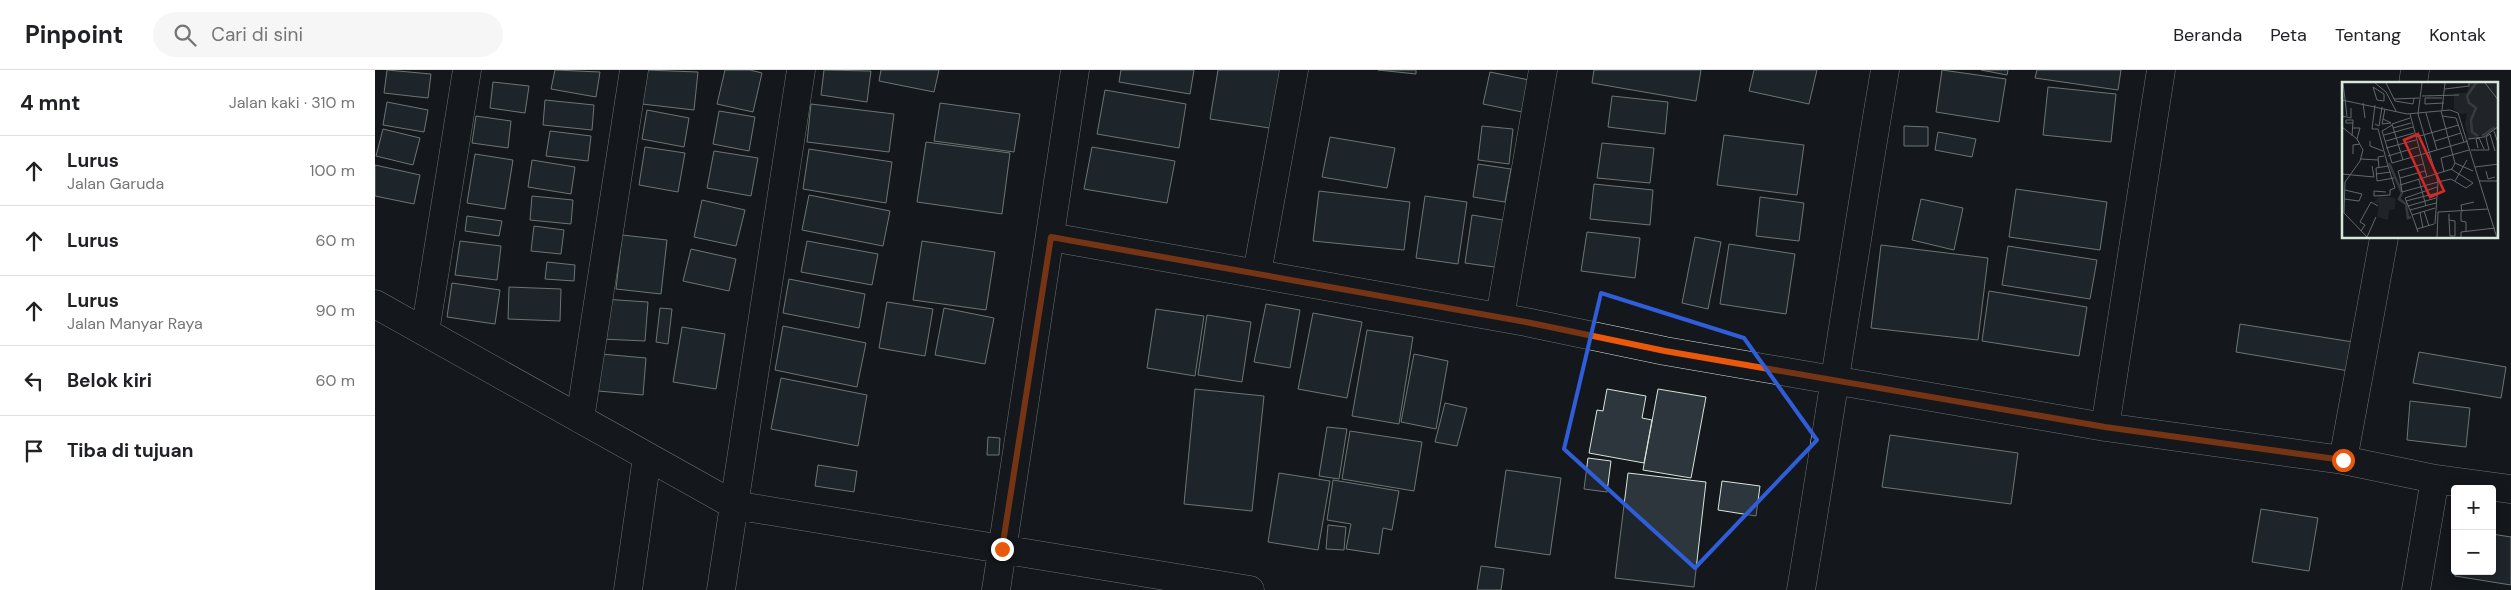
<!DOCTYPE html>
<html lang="id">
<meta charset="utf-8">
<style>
:root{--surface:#fff;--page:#f6f6f6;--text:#202124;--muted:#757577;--line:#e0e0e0}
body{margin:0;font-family:"DM Sans",sans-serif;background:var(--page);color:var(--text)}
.controls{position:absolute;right:15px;bottom:15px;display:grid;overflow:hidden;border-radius:5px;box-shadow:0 2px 12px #0003}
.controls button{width:45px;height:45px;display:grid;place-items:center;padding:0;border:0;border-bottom:1px solid var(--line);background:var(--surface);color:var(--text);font:25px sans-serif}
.stop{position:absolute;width:15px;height:15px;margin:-11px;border:4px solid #ea580c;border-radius:50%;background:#fff}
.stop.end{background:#ea580c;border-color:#fff;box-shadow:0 1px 5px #0008}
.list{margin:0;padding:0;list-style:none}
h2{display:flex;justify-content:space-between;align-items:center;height:65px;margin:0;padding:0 20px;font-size:21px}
h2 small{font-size:16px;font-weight:400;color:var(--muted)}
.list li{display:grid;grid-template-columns:32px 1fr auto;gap:15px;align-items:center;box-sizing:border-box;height:70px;padding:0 20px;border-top:1px solid var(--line)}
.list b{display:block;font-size:19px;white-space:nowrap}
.list p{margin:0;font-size:16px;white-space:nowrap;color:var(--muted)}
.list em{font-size:16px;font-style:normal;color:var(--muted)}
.icon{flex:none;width:28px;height:28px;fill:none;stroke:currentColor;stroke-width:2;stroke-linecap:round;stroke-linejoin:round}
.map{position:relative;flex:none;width:2136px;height:520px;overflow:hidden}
header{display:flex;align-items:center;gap:30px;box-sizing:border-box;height:70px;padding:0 25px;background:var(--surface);border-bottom:1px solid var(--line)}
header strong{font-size:24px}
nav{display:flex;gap:28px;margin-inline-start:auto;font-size:18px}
.search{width:350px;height:45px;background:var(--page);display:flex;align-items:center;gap:12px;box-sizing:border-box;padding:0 18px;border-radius:28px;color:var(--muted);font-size:19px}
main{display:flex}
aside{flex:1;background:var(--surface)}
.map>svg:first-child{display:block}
.building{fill:#2c363c;stroke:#d8e6dc}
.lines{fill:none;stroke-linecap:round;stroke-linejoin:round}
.minor-casing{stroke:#d8e6dc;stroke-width:29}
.minor{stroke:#14181c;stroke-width:28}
.route{stroke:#ea580c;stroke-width:6}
.marked{fill:none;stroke:#305dd8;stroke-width:4;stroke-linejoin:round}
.inset-river{fill:none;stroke:#363b3e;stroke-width:2.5}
.inset-road{fill:none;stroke:#626a69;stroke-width:1}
.view{fill:#d62828;fill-opacity:0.15;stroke:#d62828;stroke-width:2.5}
.inset-edge{fill:none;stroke:#d8e6dc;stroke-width:2.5}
</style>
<header>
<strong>Pinpoint</strong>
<div class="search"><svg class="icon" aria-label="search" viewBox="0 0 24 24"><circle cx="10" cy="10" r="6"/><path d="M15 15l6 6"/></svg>Cari di sini</div>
<nav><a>Beranda</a><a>Peta</a><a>Tentang</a><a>Kontak</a></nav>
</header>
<main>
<aside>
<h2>4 mnt<small>Jalan kaki · 310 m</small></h2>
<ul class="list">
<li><svg class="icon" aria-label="ahead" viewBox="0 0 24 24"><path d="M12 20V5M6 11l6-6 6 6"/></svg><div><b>Lurus</b><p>Jalan Garuda</p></div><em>100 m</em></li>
<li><svg class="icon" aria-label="ahead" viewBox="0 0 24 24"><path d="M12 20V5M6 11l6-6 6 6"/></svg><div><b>Lurus</b></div><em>60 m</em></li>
<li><svg class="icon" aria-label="ahead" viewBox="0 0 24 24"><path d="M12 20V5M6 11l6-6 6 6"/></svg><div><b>Lurus</b><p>Jalan Manyar Raya</p></div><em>90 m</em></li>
<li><svg class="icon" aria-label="left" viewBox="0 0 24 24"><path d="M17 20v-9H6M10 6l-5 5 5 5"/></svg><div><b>Belok kiri</b></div><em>60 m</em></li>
<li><svg class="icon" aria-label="arrive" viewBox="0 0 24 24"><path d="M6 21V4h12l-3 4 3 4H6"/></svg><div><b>Tiba di tujuan</b></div></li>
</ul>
</aside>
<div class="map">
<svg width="2136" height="520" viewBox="0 0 2136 520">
<rect width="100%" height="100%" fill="#14181c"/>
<path class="building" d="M 12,0 L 56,4 L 53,28 L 9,23 Z
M 180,0 L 225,2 L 221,27 L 176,19 Z
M 271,0 L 323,2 L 319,40 L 267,34 Z
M 350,0 L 375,0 L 387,3 L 378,42 L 342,34 Z
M 449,0 L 496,1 L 492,32 L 446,25 Z
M 506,0 L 564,0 L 559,22 L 504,11 Z
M 746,0 L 819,0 L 815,24 L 744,12 Z
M 843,0 L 911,0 L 901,59 L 835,49 Z
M 1003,0 L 1041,0 L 1041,4 Z
M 1219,0 L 1326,0 L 1321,31 L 1217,13 Z
M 1379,0 L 1442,0 L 1434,34 L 1374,21 Z
M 1567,0 L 1631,9 L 1624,52 L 1561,42 Z
M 1606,0 L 1633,0 L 1632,5 Z
M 1662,0 L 1746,0 L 1743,20 L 1660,8 Z
M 1115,2 L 1154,10 L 1147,42 L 1108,34 Z
M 118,12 L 154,16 L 150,43 L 115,38 Z
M 1673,17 L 1741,24 L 1736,72 L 1668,65 Z
M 730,20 L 811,34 L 804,78 L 722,64 Z
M 1237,26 L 1293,32 L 1290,64 L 1233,57 Z
M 170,30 L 219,35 L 217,60 L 168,55 Z
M 12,32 L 53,40 L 49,62 L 8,55 Z
M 565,33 L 645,44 L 639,82 L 559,71 Z
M 436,34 L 519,44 L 514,82 L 432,72 Z
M 272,40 L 314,48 L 309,77 L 267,69 Z
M 344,41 L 380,47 L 374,81 L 338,74 Z
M 101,46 L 136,51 L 133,78 L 97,73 Z
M 1107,56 L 1138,59 L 1134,94 L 1103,90 Z
M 1529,56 L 1553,57 L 1553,76 L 1529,76 Z
M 8,59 L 45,68 L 38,95 L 1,86 Z
M 175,61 L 216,66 L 213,91 L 171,86 Z
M 1563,62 L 1601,69 L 1597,87 L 1560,80 Z
M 1349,65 L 1429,75 L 1422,125 L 1342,115 Z
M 955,67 L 1020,78 L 1012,118 L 947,107 Z
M 551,72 L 635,83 L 627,144 L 542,132 Z
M 1227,73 L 1279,78 L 1275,113 L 1222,108 Z
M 270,77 L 310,83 L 303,122 L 264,115 Z
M 717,77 L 800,91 L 792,133 L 709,119 Z
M 434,79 L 517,92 L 511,133 L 428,119 Z
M 339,81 L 383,88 L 376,126 L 332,118 Z
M 100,84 L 138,90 L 130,139 L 92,133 Z
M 157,90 L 200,97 L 196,124 L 153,117 Z
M 1103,94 L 1136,99 L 1130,132 L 1098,127 Z
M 0,95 L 45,105 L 39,134 L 0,126 Z
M 1219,114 L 1278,120 L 1275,155 L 1215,149 Z
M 1641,119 L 1732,132 L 1725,180 L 1634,167 Z
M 944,121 L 1035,132 L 1029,180 L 938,171 Z
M 434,125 L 515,141 L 508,176 L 427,160 Z
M 157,126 L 198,130 L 196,154 L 155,150 Z
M 1050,126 L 1092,132 L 1083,194 L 1041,188 Z
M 1385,127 L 1429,133 L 1424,171 L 1381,166 Z
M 1546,129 L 1588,138 L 1579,180 L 1537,170 Z
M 327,130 L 370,140 L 361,176 L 319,167 Z
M 1097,145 L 1134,151 L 1127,198 L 1090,193 Z
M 92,146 L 127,151 L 124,166 L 90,161 Z
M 159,156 L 189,160 L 186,184 L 156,181 Z
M 1212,162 L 1265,168 L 1260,208 L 1206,201 Z
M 247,165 L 292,170 L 286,224 L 241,219 Z
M 1320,167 L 1346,172 L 1333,239 L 1307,233 Z
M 85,171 L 126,176 L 122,210 L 80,205 Z
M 432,171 L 503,184 L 497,215 L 426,202 Z
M 547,171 L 620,182 L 611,240 L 538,230 Z
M 1354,174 L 1420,184 L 1411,244 L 1345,234 Z
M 1506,175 L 1613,188 L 1603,270 L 1496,258 Z
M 1633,176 L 1722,190 L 1715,229 L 1627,215 Z
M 316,179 L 361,189 L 354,221 L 308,211 Z
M 172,192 L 200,195 L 199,211 L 170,209 Z
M 414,209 L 490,224 L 484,258 L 408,243 Z
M 77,213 L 125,220 L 120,254 L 72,247 Z
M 134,217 L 186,219 L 185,251 L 133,249 Z
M 1614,221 L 1712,237 L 1704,286 L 1607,271 Z
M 228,229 L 273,232 L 270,271 L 226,269 Z
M 512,232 L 558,239 L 550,286 L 504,278 Z
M 891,234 L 925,240 L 915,298 L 879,292 Z
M 285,238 L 297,239 L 293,274 L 281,272 Z
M 569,238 L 619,248 L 610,294 L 560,285 Z
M 781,239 L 829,246 L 820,306 L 772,298 Z
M 938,243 L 987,252 L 972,328 L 923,319 Z
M 832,245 L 876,252 L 867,312 L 823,305 Z
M 1865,254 L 1978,272 L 1974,301 L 1861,282 Z
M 408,256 L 491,273 L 482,317 L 400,300 Z
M 307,257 L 350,264 L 341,319 L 298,312 Z
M 992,260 L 1038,267 L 1024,354 L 977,346 Z
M 2044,282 L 2131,297 L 2126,328 L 2038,313 Z
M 226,284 L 271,288 L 268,325 L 223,321 Z
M 1039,284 L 1073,291 L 1061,359 L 1026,352 Z
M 406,308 L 492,325 L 483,376 L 396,359 Z
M 820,319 L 889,326 L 877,441 L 809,434 Z
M 1232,319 L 1271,326 L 1267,348 L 1277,350 L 1269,393 L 1214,383 L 1222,340 L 1228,341 Z
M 1283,319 L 1331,327 L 1316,408 L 1268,400 Z
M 2035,331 L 2095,338 L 2091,377 L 2032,370 Z
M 1070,333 L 1092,338 L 1082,376 L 1060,372 Z
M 952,357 L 972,359 L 964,409 L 944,406 Z
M 975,361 L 1047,372 L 1039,421 L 967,409 Z
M 1515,365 L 1643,383 L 1636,434 L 1507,417 Z
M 613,367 L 625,368 L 624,385 L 612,385 Z
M 1213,388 L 1236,391 L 1232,422 L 1209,419 Z
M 443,395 L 482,401 L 479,422 L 440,416 Z
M 1131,400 L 1186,408 L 1175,485 L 1120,477 Z
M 904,403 L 955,411 L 943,480 L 893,472 Z
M 1253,403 L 1331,412 L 1319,517 L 1240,508 Z
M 958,410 L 1024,421 L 1017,460 L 1008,458 L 1004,484 L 971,479 L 976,454 L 952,450 Z
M 1347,411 L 1385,416 L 1381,446 L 1343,440 Z
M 1886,439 L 1943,448 L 1934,501 L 1877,492 Z
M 953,455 L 971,457 L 969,480 L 951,479 Z
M 2117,464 L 2136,467 L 2136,515 L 2080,506 L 2081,501 L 2117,501 Z
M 1106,496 L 1129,499 L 1126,520 L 1102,520 Z"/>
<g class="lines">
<g class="minor-casing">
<path id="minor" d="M 426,0 L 359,435 L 875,520
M 2038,14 L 2040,0
M 676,167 L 1151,252 L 1290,281 L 1730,357 L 1968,390 L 2060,409 L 2136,419
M 882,203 L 919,0
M 0,234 L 359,435 L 346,520
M 1125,247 L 1168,0
M 50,262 L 92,0
M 205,349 L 259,0
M 1730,357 L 1786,0
M 1968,390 L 2009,168
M 253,520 L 272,387
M 621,520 L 700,0
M 1426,520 C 1455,347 1480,173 1510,0
M 2041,520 L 2060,409"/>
</g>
<use href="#minor" class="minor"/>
</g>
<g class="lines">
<path class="route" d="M 627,479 L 676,167 L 1151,252 L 1290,281 L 1730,357 L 1968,390"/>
</g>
<path d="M0 0H2136V520H0ZM 1226,223 L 1369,268 L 1442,370 L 1320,498 L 1189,379 Z" fill="#14181c" fill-opacity=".55" fill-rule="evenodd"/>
<path class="marked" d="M 1226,223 L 1369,268 L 1442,370 L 1320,498 L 1189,379 Z"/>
<g transform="translate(1967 12)">
<rect width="156" height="156" fill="#14181c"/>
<path d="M 127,1 L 156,1 L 156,47 L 127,58 L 123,42 L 125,31 L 118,32 L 112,27 L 112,11 L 125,11 ZM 38,114 L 53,116 L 53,127 L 47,128 L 46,138 L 35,135 L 37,122 L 32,120 Z" fill="#202428"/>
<path class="inset-river" d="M 134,1 L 125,14 L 127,21 L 134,26 L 129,38 L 130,50 L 136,54M 140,54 L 153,45M 47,81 L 60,111 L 57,117 L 64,122 L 66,136 L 69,135"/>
<path class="inset-road" d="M 1,1 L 5,34M 33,1 L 44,10 L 54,29M 44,1 L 53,19 L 71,22 L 72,16M 143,1 L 157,19M 31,5 L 42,12 L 42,19 L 35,18 ZM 103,7 L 127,4 L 127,1M 80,14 L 117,13M 100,16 L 83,16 L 83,22 L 102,21M 52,17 L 77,16M 0,18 L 65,32 L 108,28 L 116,31 L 155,156M 21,21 L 23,36M 33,23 L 30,47 L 36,47 L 46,84 L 34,86 L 35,99 L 52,96M 100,28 L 103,1M 84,31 L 95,68M 68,32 L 85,95M 0,34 L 9,36 L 9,26M 100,34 L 114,36 L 122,60M 41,37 L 49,41 L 40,42 L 43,27M 33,42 L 37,44 L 40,25M 50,43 L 40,49 L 50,81 L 126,59M 0,45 L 15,57 L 21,68 L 18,79 L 3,100 L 2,131 L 26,156M 10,46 L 18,46 L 15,57M 51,46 L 69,41M 152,49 L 157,64M 42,53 L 71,45M 10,54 L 11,40 L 11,38 L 4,38 L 4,41 L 11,41M 74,55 L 117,43M 126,57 L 142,55 L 157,44M 28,59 L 28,64 L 41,69M 44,59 L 72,51M 93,59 L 119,51M 44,66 L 74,58M 136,66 L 134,57 L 137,56 L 142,67M 129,68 L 147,68M 147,68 L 144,55 L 148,52 L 153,69M 11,72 L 11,63 L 18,62M 46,74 L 76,65M 19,77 L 36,78M 61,78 L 50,42 L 68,36M 113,81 L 131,89M 81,82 L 56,89 L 58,96 L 83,89M 133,85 L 157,82M 37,86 L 36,75 L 42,74M 144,89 L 146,97 L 153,95M 102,90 L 99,76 L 127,68M 0,92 L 32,95 L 30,84M 34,92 L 49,90M 58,96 L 60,110 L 96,100 L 76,32 L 80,1M 77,98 L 84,124M 113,99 L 125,78M 137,99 L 157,99M 58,103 L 110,87 L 113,81 L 99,29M 44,110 L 32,109 L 32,114 L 48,113 L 48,108 L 53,106 L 46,84M 2,117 L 17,119 L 20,112 L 3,108M 64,119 L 95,111M 66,124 L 94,116M 93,126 L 70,133 L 63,116 L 95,105M 68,128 L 94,121M 82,129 L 87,144M 119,130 L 119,139 L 124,140 L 124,150M 120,130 L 119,123 L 132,120M 78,131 L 81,146M 107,132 L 107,138 L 113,139 L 113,154 L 108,154 L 107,138M 70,133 L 76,150M 93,142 L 96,100 L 109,97 L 124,106 L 131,101 L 109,87M 75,147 L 92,142M 19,149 L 23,143 L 18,140 L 29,120 L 36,124M 25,155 L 34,135M 95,156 L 96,130 L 146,127M 119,156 L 119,150 L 153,146"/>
<path class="view" d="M 76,52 L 102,109 L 88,115 L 62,58 Z"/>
<rect width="156" height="156" class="inset-edge"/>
</g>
</svg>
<div class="controls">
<button>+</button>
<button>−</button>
</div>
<div class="stop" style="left:1968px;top:390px"></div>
<div class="stop end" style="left:627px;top:479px"></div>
</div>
</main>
